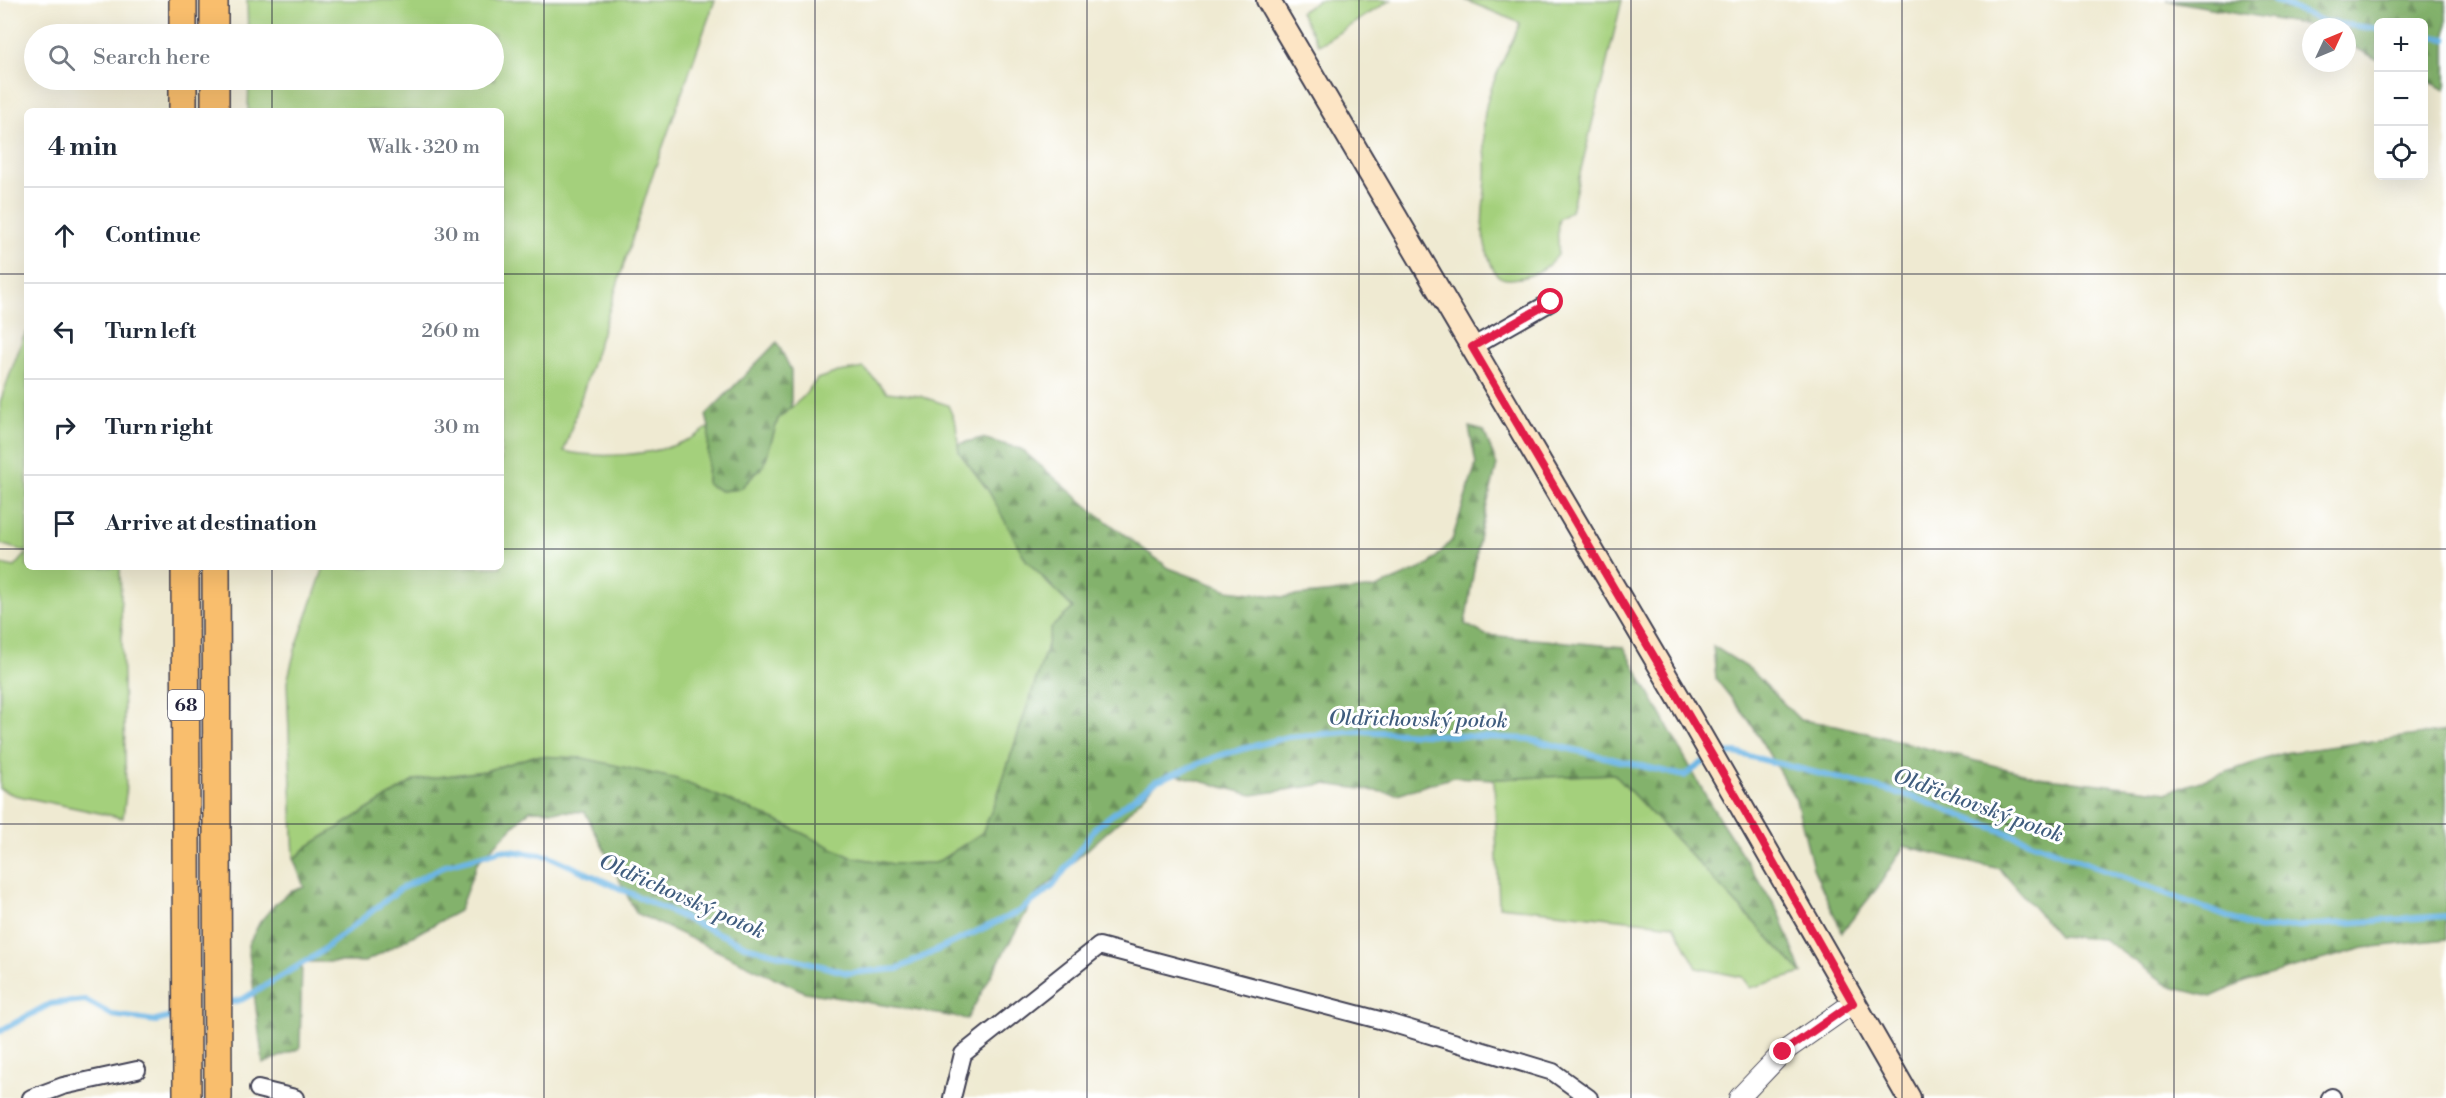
<!DOCTYPE html>
<meta charset="utf-8">
<style>
:root{--surface:#fff;--page:#f2f2f3;--text:#1f2937;--muted:#747a83;--line:#e0e1e3}
body{margin:0;font-family:"Libre Bodoni",serif;background:var(--page);color:var(--text)}
.controls{position:absolute;right:18px;top:18px;display:grid;overflow:hidden;border-radius:9px;box-shadow:0 6px 24px #0002}
.controls button{width:54px;height:54px;display:grid;place-items:center;padding:0;border:0;border-bottom:2px solid var(--line);background:var(--surface);color:var(--text);font:30px sans-serif}
.compass{position:absolute;left:2302px;top:18px;width:54px;height:54px;border-radius:50%;background:var(--surface);box-shadow:0 6px 24px #0002;rotate:46deg}
.stop{position:absolute;width:18px;height:18px;margin:-14px;border:4px solid #e11d48;border-radius:50%;background:#fff}
.stop.end{background:#e11d48;border-color:#fff;box-shadow:0 2px 6px #0008}
.list{margin:0;padding:0;list-style:none}
h2{display:flex;justify-content:space-between;align-items:center;height:78px;margin:0;padding:0 24px;font-size:26px}
h2 small{font-size:20px;font-weight:400;color:var(--muted)}
.list li{display:grid;grid-template-columns:39px 1fr auto;gap:18px;align-items:center;box-sizing:border-box;height:96px;padding:0 24px;border-top:2px solid var(--line)}
.list b{display:block;font-size:22px;white-space:nowrap}
.list em{font-size:20px;font-style:normal;color:var(--muted)}
.icon{flex:none;width:33px;height:33px;fill:none;stroke:currentColor;stroke-width:2;stroke-linecap:round;stroke-linejoin:round}
.map{position:relative;flex:none;width:2446px;height:1098px;overflow:hidden}
.search{position:absolute;background:var(--surface);box-shadow:0 6px 24px #0002;left:24px;top:24px;width:480px;height:66px;display:flex;align-items:center;gap:15px;box-sizing:border-box;padding:0 21px;border-radius:33px;color:var(--muted);font-size:22px}
.panel{position:absolute;background:var(--surface);box-shadow:0 6px 24px #0002;left:24px;top:108px;width:480px;height:462px;border-radius:9px}
.map>svg:first-child{display:block}
.grass{fill:#a4d07c;stroke:#63795c;stroke-width:1.5}
.forest{fill:url(#forest-firs);stroke:#526a54;stroke-width:1.5}
.lines{fill:none;stroke-linecap:round;stroke-linejoin:round}
.stream{stroke:#6cb6e5;stroke-width:6}
.minor-casing{stroke:#414052;stroke-width:20}
.tertiary-casing{stroke:#414052;stroke-width:22}
.secondary-casing{stroke:#414052;stroke-width:26}
.trunk-casing{stroke:#414052;stroke-width:30}
.minor{stroke:#fff;stroke-width:16}
.tertiary{stroke:#fff;stroke-width:20}
.secondary{stroke:#fde5c5;stroke-width:22}
.trunk{stroke:#f9be6d;stroke-width:27}
.route{stroke:#e11d48;stroke-width:8}
.grid{fill:none;stroke:#22223b;stroke-width:1.5;stroke-opacity:0.55}
.labels{text-anchor:middle;dominant-baseline:central;stroke-width:6;stroke-linejoin:round;paint-order:stroke}
.shield{fill:#fff;stroke:#646476;stroke-width:1.5}
.shield-label{font-size:18px;font-weight:bold;fill:#22223b}
.water-label{font-size:21px;font-style:italic;fill:#405d7f;stroke:#fff}
</style>
<div class="map">
<svg width="2446" height="1098" viewBox="0 0 2446 1098">
<defs>
<pattern id="forest-firs" width="22" height="20" patternUnits="userSpaceOnUse" patternTransform="scale(1.5)"><rect width="22" height="20" fill="#83b26c"/><path d="M5 1l3.5 6h-7zM16 11l3.5 6h-7z" fill="#6b905a"/></pattern>
</defs>
<rect width="100%" height="100%" fill="#fff"/>
<filter id="ink" filterUnits="userSpaceOnUse"><feTurbulence type="fractalNoise" baseFrequency=".0167" numOctaves="2"/><feDisplacementMap in="SourceGraphic" scale="12" xChannelSelector="R" yChannelSelector="G"/><feConvolveMatrix kernelMatrix="1 2 1 2 8 2 1 2 1" color-interpolation-filters="sRGB"/></filter>
<filter id="wash" filterUnits="userSpaceOnUse"><feTurbulence type="fractalNoise" baseFrequency=".008" numOctaves="4" result="noise"/><feDisplacementMap in="SourceGraphic" scale="24" xChannelSelector="R" yChannelSelector="G"/><feGaussianBlur stdDeviation="1.35" result="paint"/><feColorMatrix in="noise" values="0 0 0 0 0 0 0 0 0 0 0 0 0 0 0 0 0 1.4 0 .05"/><feComposite in="paint" operator="in"/></filter>
<g filter="url(#wash)">
<rect width="100%" height="100%" fill="#efead2"/>
<path class="grass" d="M 247,0 L 715,0 L 652,177 L 564,451 C 598,459 652,456 685,441 C 693,438 702,432 709,427 L 707,484 L 721,491 L 740,489 L 764,465 L 778,419 L 803,397 L 817,379 L 838,372 L 864,368 L 887,392 L 920,396 L 948,405 L 956,424 L 959,452 L 988,490 L 1044,580 L 1073,608 L 1051,628 L 1045,653 L 995,803 L 982,833 L 936,863 L 893,864 L 851,857 L 773,819 L 534,756 L 485,771 L 415,780 L 307,847 L 294,860 L 287,682 L 295,650 L 324,567 L 501,567 L 501,111 L 248,111 L 249,80 L 494,80 L 494,34 L 248,34 Z
M 1319,0 L 1391,0 L 1319,45 L 1300,12 Z
M 1465,0 L 1622,0 L 1571,211 L 1559,219 C 1555,231 1560,242 1558,255 C 1546,270 1529,278 1511,279 C 1497,280 1494,272 1490,261 C 1478,229 1483,212 1486,180 C 1488,157 1481,134 1485,112 C 1490,81 1509,51 1520,23 Z
M 27,332 L 27,552 L 0,544 L 0,402 L 23,338 Z
M 27,553 L 27,567 L 120,567 L 126,793 L 123,818 L 14,795 L 0,789 L 0,564 L 15,567 Z
M 1614,774 L 1802,973 L 1750,988 L 1742,977 L 1697,968 L 1674,925 L 1499,906 L 1494,779 Z"/>
<path class="forest" d="M 2166,0 L 2446,0 L 2446,90 L 2424,80 L 2424,22 L 2378,22 L 2378,60 L 2347,43 L 2347,27 L 2318,27 Z
M 777,342 L 791,370 L 791,407 L 778,419 L 764,465 L 740,489 L 721,491 L 707,484 L 709,427 L 706,415 Z
M 1469,427 L 1484,431 L 1497,465 L 1480,533 L 1465,624 L 1486,635 L 1624,647 L 1712,807 L 1779,912 L 1802,973 L 1614,774 L 1494,779 L 1454,777 L 1397,794 L 1325,784 L 1252,795 L 1167,772 L 1124,817 L 1036,895 L 967,1019 L 805,992 L 636,913 L 585,812 L 530,810 L 477,863 L 459,911 L 365,962 L 302,962 L 300,1048 L 263,1064 L 248,945 L 260,922 L 276,903 L 290,892 L 304,887 L 294,860 L 307,847 L 415,780 L 485,771 L 534,756 L 583,758 L 677,779 L 773,819 L 851,857 L 893,864 L 936,863 L 982,833 L 995,803 L 1045,653 L 1051,628 L 1073,608 L 1026,560 L 988,490 L 959,452 L 958,444 L 982,438 L 1021,449 L 1093,511 L 1169,568 L 1228,590 L 1283,597 L 1376,588 L 1429,565 L 1452,540 L 1476,464 Z
M 1713,646 L 1750,669 L 1800,720 L 1836,725 L 2039,777 L 2168,792 L 2283,753 L 2446,731 L 2446,939 L 2364,948 L 2244,982 L 2211,997 L 2171,987 L 2103,939 L 2058,936 L 2000,869 L 1904,846 L 1878,887 L 1842,932 L 1813,868 L 1796,800 L 1750,722 L 1716,679 Z"/>
<g class="lines">
<path class="stream" d="M 2274,0 L 2325,22 L 2378,29
M 2424,35 L 2446,39
M 1718,754 L 1736,753 L 1910,796 L 2259,929 L 2446,916
M 224,1004 L 243,999 L 318,954 L 400,889 L 446,865 L 502,850 L 549,856 L 746,946 L 848,973 L 897,969 L 1020,911 L 1053,886 L 1096,827 L 1156,781 L 1221,755 L 1287,737 L 1360,731 L 1528,739 L 1684,776 L 1709,758
M 0,1031 L 50,1004 L 85,1000 L 112,1015 L 156,1021 L 179,1015"/>
</g>
</g>
<g filter="url(#ink)">
<g class="lines">
<g class="minor-casing">
<path id="minor" d="M 1472,347 L 1551,302
M 258,1089 L 295,1098
M 31,1098 L 63,1086 L 137,1070
M 952,1098 L 963,1054 L 1099,946 L 1387,1022 L 1553,1072 L 1589,1098
M 2330,1098 L 2332,1097"/>
</g>
<g class="tertiary-casing">
<path id="tertiary" d="M 1739,1098 L 1783,1052 L 1853,1003"/>
</g>
<g class="secondary-casing">
<path id="secondary" d="M 1268,0 L 1687,712 L 1909,1098"/>
</g>
<g class="trunk-casing">
<path id="trunk" d="M 183,0 L 183,34
M 214,0 L 214,34
M 183,80 L 183,111
M 215,80 L 215,111
M 185,567 L 187,1098
M 216,567 L 218,1098"/>
</g>
<use href="#minor" class="minor"/>
<use href="#tertiary" class="tertiary"/>
<use href="#secondary" class="secondary"/>
<use href="#trunk" class="trunk"/>
</g>
</g>
<g class="lines" filter="url(#ink)">
<path class="route" d="M 1551,302 L 1472,347 L 1739,801 L 1853,1003 L 1783,1052"/>
</g>
<path class="grid" d="M 272,0 L 272,34M 544,0 L 544,1098M 815,0 L 815,1098M 1087,0 L 1087,1098M 1359,0 L 1359,1098M 1631,0 L 1631,1098M 1902,0 L 1902,1098M 2174,0 L 2174,1098M 272,80 L 272,111M 0,274 L 27,274M 501,274 L 2446,274M 0,549 L 27,549M 501,549 L 2446,549M 272,567 L 272,1098M 0,824 L 2446,824"/>
<g class="labels">
<rect class="shield" x="168" y="690" width="36" height="30" rx="4.5"/>
<g class="shield-label">
<text x="186" y="705">68</text>
</g>
<g class="water-label">
<text transform="translate(1418 720) rotate(1)">Oldřichovský potok</text>
<text transform="translate(1978 806) rotate(20)">Oldřichovský potok</text>
<text transform="translate(682 897) rotate(24)">Oldřichovský potok</text>
</g>
</g>
</svg>
<div class="controls">
<button>+</button>
<button>−</button>
<button><svg class="icon" aria-label="locate" viewBox="0 0 24 24"><circle cx="12" cy="12" r="6"/><path d="M12 2v4M12 18v4M2 12h4M18 12h4"/></svg></button>
</div>
<svg class="compass" viewBox="-18 -18 36 36"><path d="M0-13l5 13h-10z" fill="#e53935"/><path d="M0 13l5-13h-10z" fill="#747a83"/></svg>
<div class="stop" style="left:1551px;top:302px"></div>
<div class="stop end" style="left:1783px;top:1052px"></div>
<div class="search"><svg class="icon" aria-label="search" viewBox="0 0 24 24"><circle cx="10" cy="10" r="6"/><path d="M15 15l6 6"/></svg>Search here</div>
<section class="panel">
<h2>4 min<small>Walk · 320 m</small></h2>
<ul class="list">
<li><svg class="icon" aria-label="ahead" viewBox="0 0 24 24"><path d="M12 20V5M6 11l6-6 6 6"/></svg><div><b>Continue</b></div><em>30 m</em></li>
<li><svg class="icon" aria-label="left" viewBox="0 0 24 24"><path d="M17 20v-9H6M10 6l-5 5 5 5"/></svg><div><b>Turn left</b></div><em>260 m</em></li>
<li><svg class="icon" aria-label="right" viewBox="0 0 24 24"><path d="M7 20v-9h11M14 6l5 5-5 5"/></svg><div><b>Turn right</b></div><em>30 m</em></li>
<li><svg class="icon" aria-label="arrive" viewBox="0 0 24 24"><path d="M6 21V4h12l-3 4 3 4H6"/></svg><div><b>Arrive at destination</b></div></li>
</ul>
</section>
</div>
